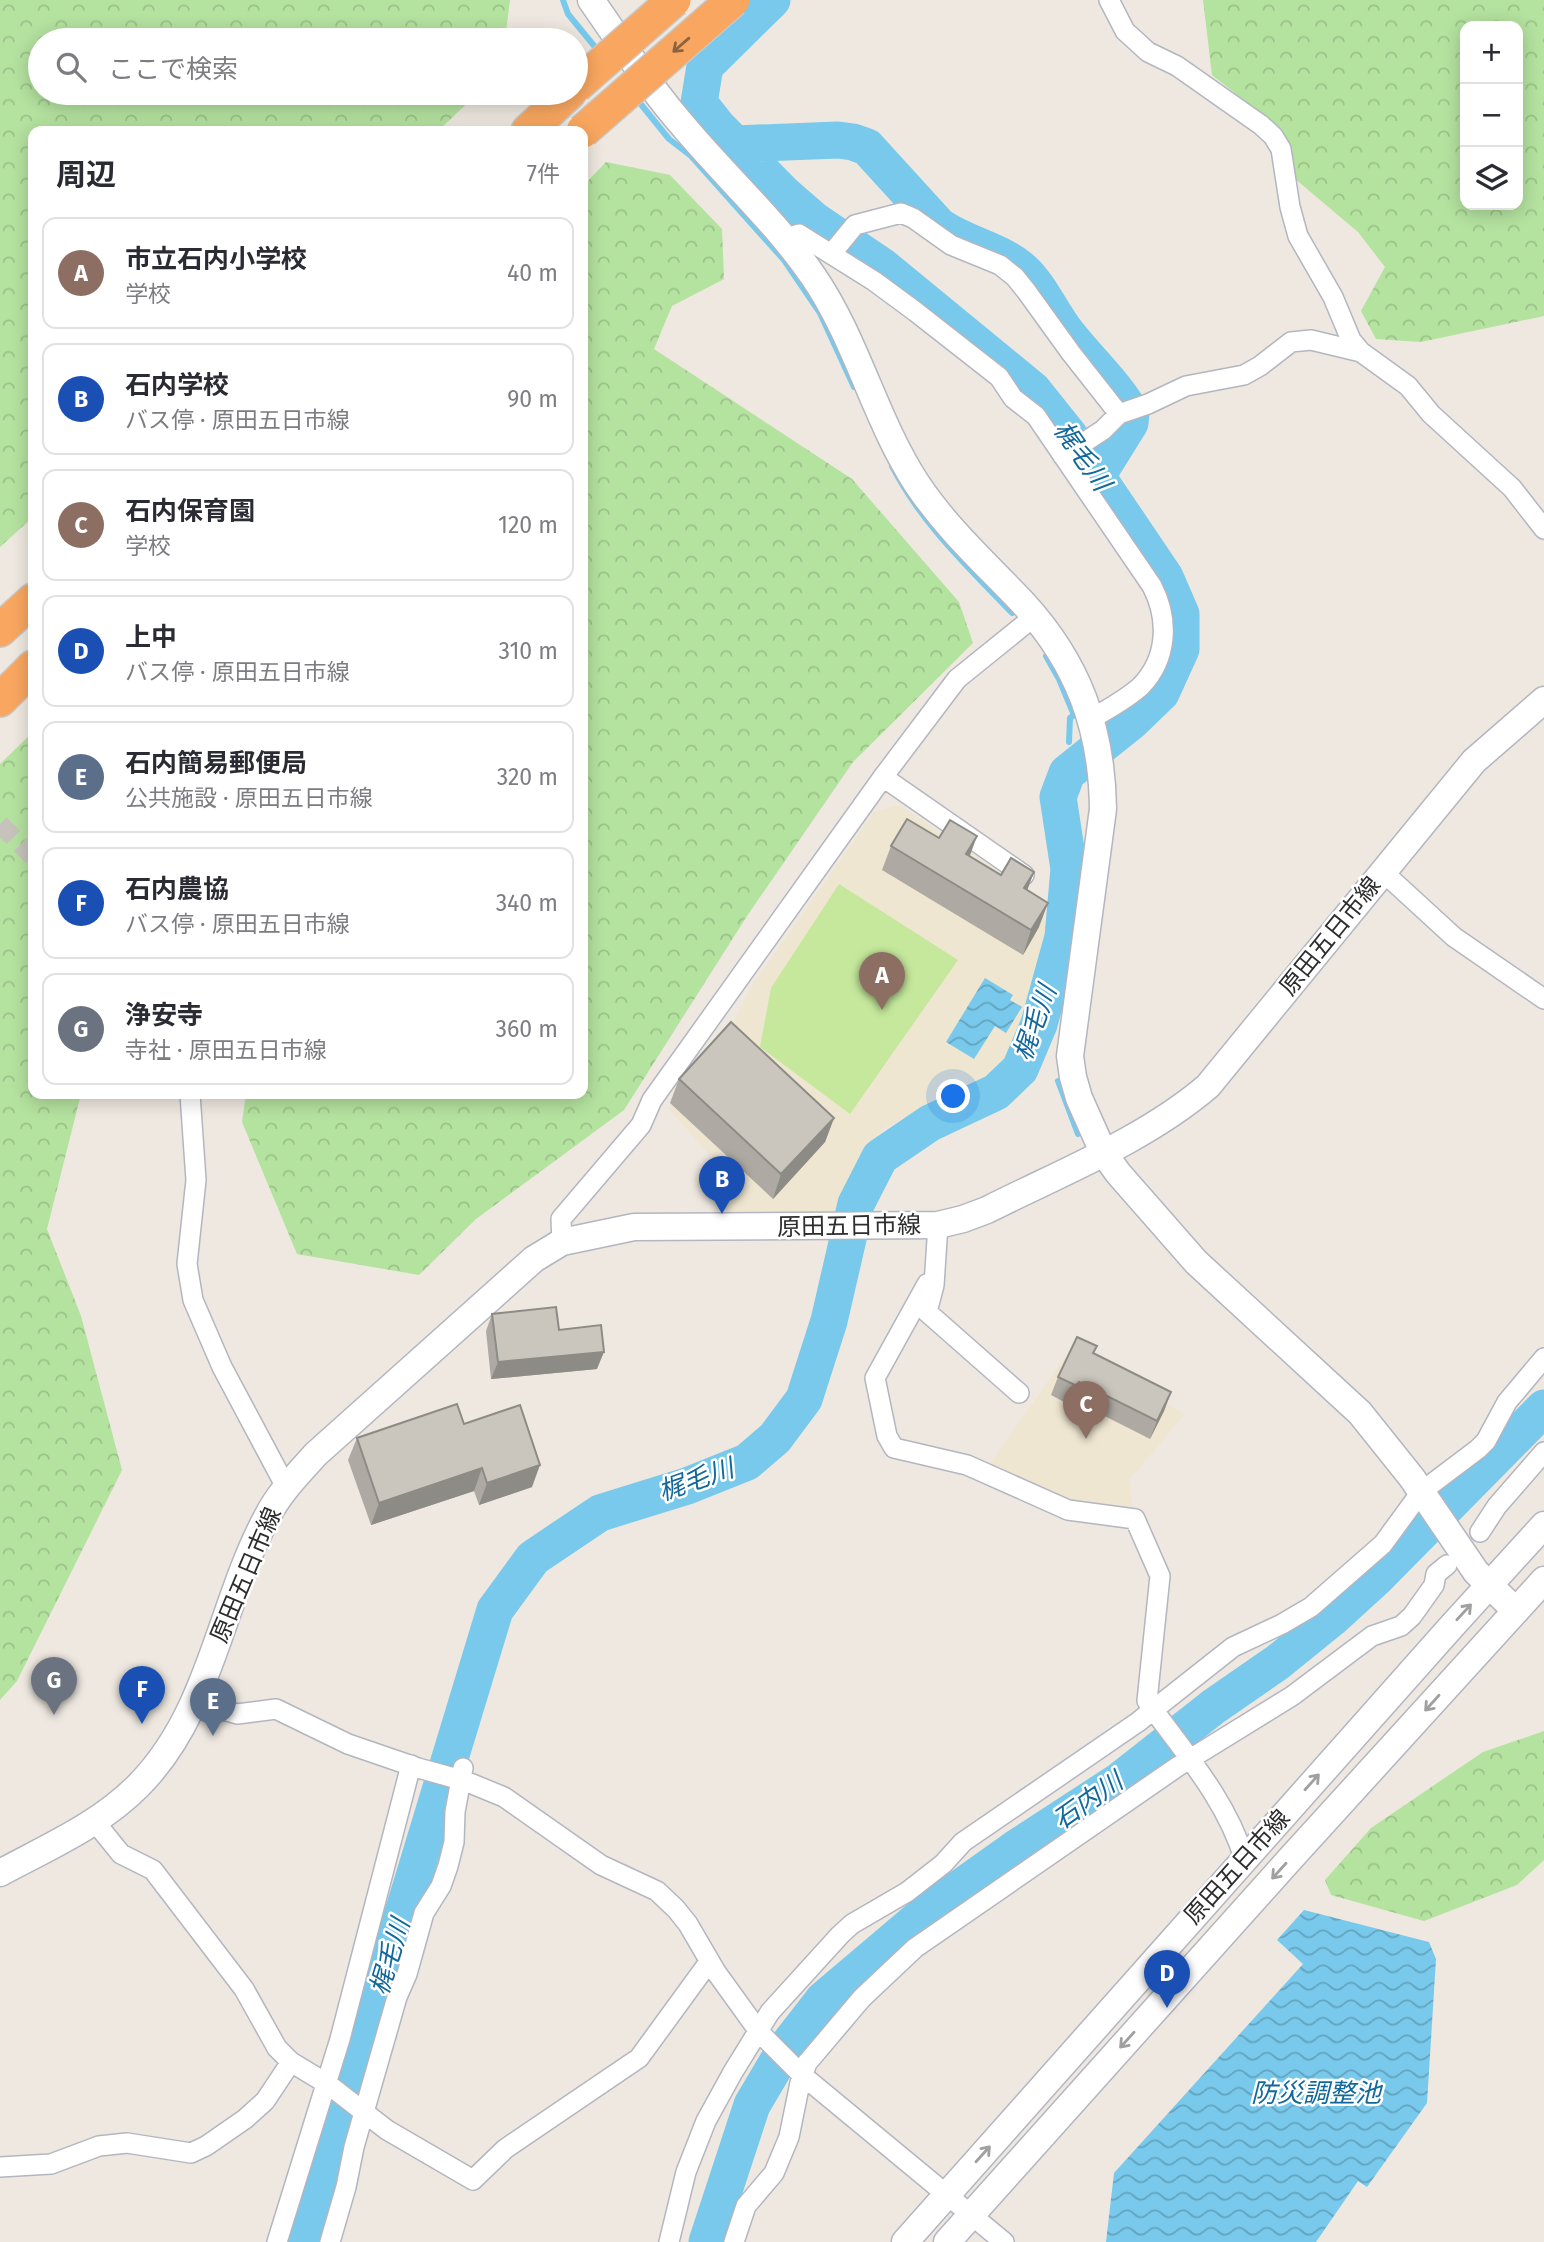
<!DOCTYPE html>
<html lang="ja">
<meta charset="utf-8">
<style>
:root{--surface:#fff;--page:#f2f2f3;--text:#2b2b33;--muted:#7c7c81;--line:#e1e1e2;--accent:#d93025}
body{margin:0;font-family:"Fira Sans","Noto Sans JP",sans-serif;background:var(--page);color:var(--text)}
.controls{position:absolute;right:21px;top:21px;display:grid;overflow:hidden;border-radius:14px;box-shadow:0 4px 18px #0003}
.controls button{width:63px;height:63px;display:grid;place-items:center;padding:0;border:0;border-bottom:2px solid var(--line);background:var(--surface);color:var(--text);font:35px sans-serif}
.you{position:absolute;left:954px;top:1097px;width:24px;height:24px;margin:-18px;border:5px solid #fff;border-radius:50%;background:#1a73e8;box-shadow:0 0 0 10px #1a73e833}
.badge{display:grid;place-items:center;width:46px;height:46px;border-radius:50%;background:var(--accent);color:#fff;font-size:23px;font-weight:700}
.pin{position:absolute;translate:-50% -58px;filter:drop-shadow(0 2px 4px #0008)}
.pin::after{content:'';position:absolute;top:37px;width:24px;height:21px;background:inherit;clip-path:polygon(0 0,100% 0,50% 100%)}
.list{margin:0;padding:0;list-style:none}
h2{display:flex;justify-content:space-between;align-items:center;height:91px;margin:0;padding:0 28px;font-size:30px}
h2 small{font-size:23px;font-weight:400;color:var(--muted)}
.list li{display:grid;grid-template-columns:46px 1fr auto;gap:21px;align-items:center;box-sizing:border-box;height:112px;margin:0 14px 14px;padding:0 14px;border:2px solid var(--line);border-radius:14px}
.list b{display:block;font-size:26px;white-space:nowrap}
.list p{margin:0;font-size:23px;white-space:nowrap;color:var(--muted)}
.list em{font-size:23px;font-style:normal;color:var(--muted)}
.icon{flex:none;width:38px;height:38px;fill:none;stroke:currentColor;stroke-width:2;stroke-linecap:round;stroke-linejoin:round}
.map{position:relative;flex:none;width:1544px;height:2242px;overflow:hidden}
.search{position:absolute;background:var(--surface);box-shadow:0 4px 18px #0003;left:28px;top:28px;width:560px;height:77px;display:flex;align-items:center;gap:18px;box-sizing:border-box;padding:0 24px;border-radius:38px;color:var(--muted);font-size:26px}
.panel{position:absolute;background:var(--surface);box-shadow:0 4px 18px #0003;left:28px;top:126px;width:560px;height:973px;border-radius:14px}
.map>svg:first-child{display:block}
.education{fill:#eee6d1}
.forest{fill:url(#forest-crowns);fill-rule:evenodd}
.pitch{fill:#c5e89c}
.water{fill:url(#water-waves)}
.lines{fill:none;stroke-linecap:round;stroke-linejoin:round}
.stream{stroke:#78c9eb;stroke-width:6}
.river{stroke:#78c9eb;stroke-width:37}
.street-tunnel{stroke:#c7c3bc;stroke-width:19;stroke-dasharray:19 10;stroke-linecap:butt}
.street-casing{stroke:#b3b6c0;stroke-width:22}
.secondary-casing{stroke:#b3b6c0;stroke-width:29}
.highway-casing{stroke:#c8c8c8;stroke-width:36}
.street{stroke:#fff;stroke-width:19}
.secondary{stroke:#fff;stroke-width:26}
.highway{stroke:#f9a760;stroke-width:33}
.highway-bridge-casing{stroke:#c8c8c8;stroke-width:36;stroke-linecap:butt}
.highway-bridge{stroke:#f9a760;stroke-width:33}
.wall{fill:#aeaaa3}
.shaded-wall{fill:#8d8b85}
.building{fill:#cac6be;stroke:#8d8b85;stroke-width:2}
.oneway{stroke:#896444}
.oneway2{stroke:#a0a0a0}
.labels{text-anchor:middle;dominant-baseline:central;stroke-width:5;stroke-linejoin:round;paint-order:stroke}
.street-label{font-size:24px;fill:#2d2d2d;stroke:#fff}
.water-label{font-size:26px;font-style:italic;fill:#13689b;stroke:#fff}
</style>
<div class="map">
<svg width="1544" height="2242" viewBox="0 0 1544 2242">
<defs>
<pattern id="forest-crowns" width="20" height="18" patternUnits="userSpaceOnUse" patternTransform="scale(1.75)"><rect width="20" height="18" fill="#b4e29f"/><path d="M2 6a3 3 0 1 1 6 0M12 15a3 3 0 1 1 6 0" fill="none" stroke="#9bc289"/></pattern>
<pattern id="water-waves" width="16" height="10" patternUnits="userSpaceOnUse" patternTransform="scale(1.75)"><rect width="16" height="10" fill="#78c9eb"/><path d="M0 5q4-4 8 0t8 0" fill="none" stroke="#63a4bf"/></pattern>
</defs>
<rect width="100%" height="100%" fill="#eee8e0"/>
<path class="education" d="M 899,805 L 1036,896 L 1047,928 L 1016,1045 L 990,1078 L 886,1127 L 860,1155 L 835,1215 L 727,1214 L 721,1167 L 668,1108 L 728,1033 L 751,987 L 874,812 Z
M 1069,1351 L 1185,1414 L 1130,1479 L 1132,1510 L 1074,1503 L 990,1464 Z"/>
<path class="forest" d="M 0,0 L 510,0 L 505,40 L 40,40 L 40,93 L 478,93 L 438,131 L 33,131 L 33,517 L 0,547 Z
M 1203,0 L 1544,0 L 1544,316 L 1421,342 L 1376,339 L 1361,311 L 1385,267 L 1358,232 L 1294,178 L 1245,101 L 1212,75 ZM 1465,26 L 1518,26 L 1518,205 L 1465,205 Z
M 606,162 L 670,175 L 722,229 L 724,279 L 672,306 L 654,349 L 852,479 L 959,602 L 973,643 L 853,762 L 747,916 L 624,1110 L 476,1219 L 419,1275 L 297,1254 L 242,1122 L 246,1094 L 583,1094 L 583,186 Z
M 33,732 L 33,1094 L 81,1094 L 47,1229 L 81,1316 L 122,1470 L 17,1681 L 0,1700 L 0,764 Z
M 1544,1731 L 1544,1860 L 1517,1885 L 1424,1921 L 1331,1895 L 1325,1880 L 1371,1828 L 1483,1752 Z"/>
<path class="pitch" d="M 839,884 L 958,960 L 850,1114 L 760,1047 L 771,988 Z"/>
<path class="water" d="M 985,978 L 1013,995 L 1010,1000 L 1022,1007 L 1006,1033 L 995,1026 L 974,1059 L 946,1042 Z
M 1304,1910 L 1429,1942 L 1436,1959 L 1427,2103 L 1367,2187 L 1358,2181 L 1316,2242 L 1106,2242 L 1114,2173 L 1303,1964 L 1277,1940 Z"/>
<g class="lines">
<path class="stream" d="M 563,0 L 568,14 L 600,53
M 635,97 L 669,139 L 691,156 L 784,260 L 820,313 L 854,387
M 892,466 C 921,523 968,567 1012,613
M 1046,656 L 1059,679 L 1074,715 L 1070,718 L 1069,742
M 1058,1081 L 1078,1134"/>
<path class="river" d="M 735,144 L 838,140 L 853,142 L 867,147 L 939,226 C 965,244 996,249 1020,268 C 1040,285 1049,309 1064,329 C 1083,355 1117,386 1131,413 L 1130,423 L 1097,476
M 303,2242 L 495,1610 L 533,1558 L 600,1513 L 687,1486 L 747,1462 L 775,1438 L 804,1399 L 829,1321 L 856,1204 L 880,1157 L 930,1123 L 996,1092 L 1020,1069 L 1039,1024 L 1063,937 L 1069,869 L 1058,797 L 1067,773 L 1132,721 L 1161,693 L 1181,649 L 1181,614 L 1165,577 L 1069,435 L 1033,390 L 882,266 L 814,220 L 784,194 L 718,127 L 699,103 L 705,66 L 772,0
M 707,2242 L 752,2105 L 785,2049 L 824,1999 L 929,1910 L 1016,1848 L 1119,1781 L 1213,1707 L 1278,1662 L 1331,1619 L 1377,1577 L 1544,1408"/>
<path class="street-tunnel" d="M 0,824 L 33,857"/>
<g class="street-casing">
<path id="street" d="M 1109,0 L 1125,31 L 1148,52 L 1177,66 L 1261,125 L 1273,136 L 1281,149 L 1290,207 L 1298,236 L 1333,297 L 1351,340 L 1361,352 L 1408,386 L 1431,414 L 1512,488 L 1544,529
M 784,239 L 799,234 L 874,281 L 916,312 L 999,377 L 1013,398 L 1036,416 L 1152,586 C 1169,619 1168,658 1141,686 C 1127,699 1108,709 1091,719
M 832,253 L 855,225 L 901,213 L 913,218 L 951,245 L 1000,265 L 1015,277 L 1027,292 L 1071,353 L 1119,414
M 1063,456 L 1103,430 L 1119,414 L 1148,404 L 1186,386 L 1244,375 L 1260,366 L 1291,342 L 1311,340 L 1361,352
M 883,777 L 1024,875
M 1382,871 L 1454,937 L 1544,999
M 190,1094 L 196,1180 L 187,1264 L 193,1300 L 222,1367 L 286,1487
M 938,1225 L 934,1285 L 927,1312 L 1019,1393
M 562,1242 L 561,1219 L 641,1125 L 652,1100 L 883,777 L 957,679 L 1035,616
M 934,1285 L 927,1284 L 875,1378 L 887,1436 L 894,1448 L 967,1465 L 1068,1510 L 1135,1519 L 1160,1576 L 1147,1701 C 1183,1751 1226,1799 1244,1858
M 1480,1532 L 1497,1506 L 1544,1452
M 196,1702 L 237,1714 L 276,1709 L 348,1744 L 418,1768 L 465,1781 L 504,1797 L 601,1865 L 657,1891 L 676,1909 L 688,1924 L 716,1972 L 760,2033 L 802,2075 L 1004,2242
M 95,1822 L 121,1854 L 153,1870 L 244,1989 L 277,2048 L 291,2062 L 329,2085 L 387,2130 L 473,2180 L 505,2149 L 639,2058 L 709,1962
M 0,2167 L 51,2164 L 99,2146 L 127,2143 L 191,2153 L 206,2146 L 245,2119 L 265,2101 L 291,2062
M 277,2242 L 340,2039 L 411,1765
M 330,2242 L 346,2187 L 354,2147 L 397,1997 L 407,1974 L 424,1913 L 441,1886 L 448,1866 L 454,1842 L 455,1812 L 463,1768
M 669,2242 L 686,2172 L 706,2121 L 733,2072 L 770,2012 L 840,1935 L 852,1924 L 907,1892 L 943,1864 L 963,1842 L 1138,1722 L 1233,1647 L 1282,1624 L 1311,1607 L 1383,1544 L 1421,1492 L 1478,1449 L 1486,1441 L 1507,1402 L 1544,1358
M 734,2242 L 746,2206 L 774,2173 L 789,2137 L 800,2083 L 807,2063 L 862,1998 L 915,1948 L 1177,1767 L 1292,1696 L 1372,1636 L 1401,1626 L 1412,1616 L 1434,1585 L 1436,1574 L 1447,1565"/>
</g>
<g class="secondary-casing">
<path id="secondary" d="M 591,0 C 621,43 650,88 685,128 C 727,178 776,222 813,276 C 857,340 875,420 917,484 C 947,529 986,564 1023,603 C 1078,663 1102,728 1103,809 L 1070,1056 L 1073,1077 L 1079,1098 L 1103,1152 L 1118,1173 L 1196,1262 L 1360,1413 L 1412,1478 L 1476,1572 L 1516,1611
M 0,1873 C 48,1847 100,1825 139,1785 C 211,1712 220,1604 267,1517 C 279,1493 298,1474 316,1454 L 534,1259 L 562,1242 L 634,1227 L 938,1225 L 963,1219 L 987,1210 C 1060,1173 1145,1140 1208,1086 L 1474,761 L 1544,700
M 905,2242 L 1452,1626 L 1544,1525
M 947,2242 L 1291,1858 L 1544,1580"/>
</g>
<g class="highway-casing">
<path id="highway" d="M 528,131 L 569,93
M 0,630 L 33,600
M 0,700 L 33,667"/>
</g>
<use href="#street" class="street"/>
<use href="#secondary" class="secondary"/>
<use href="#highway" class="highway"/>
<g class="highway-bridge-casing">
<path id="highway-bridge" d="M 576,86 L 674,0
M 583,131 L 733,0"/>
</g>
<use href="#highway-bridge" class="highway-bridge"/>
</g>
<path class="wall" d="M 891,846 L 970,856 L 1001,875 L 1034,872 L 1027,890 L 1039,927 L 1023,955 L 882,870 Z
M 679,1079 L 834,1118 L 825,1142 L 773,1199 L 670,1103 Z
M 492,1314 L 559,1330 L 597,1369 L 491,1379 L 486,1331 Z
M 1094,1354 L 1171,1392 L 1164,1411 L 1150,1439 L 1073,1400 L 1070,1405 L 1051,1395 L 1058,1377 Z
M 464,1424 L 532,1487 L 479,1505 L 474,1491 L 371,1525 L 348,1460 L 357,1438 Z"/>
<path class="shaded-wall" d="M 977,836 L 968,861 L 966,854 Z
M 1034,872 L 1025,896 L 1024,888 Z
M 1048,903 L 1039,927 L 1023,955 L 1031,930 Z
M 834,1118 L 825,1142 L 773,1199 L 781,1174 Z
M 604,1352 L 597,1369 L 491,1379 L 498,1362 Z
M 1171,1392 L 1164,1411 L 1150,1439 L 1157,1421 Z
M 540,1465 L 532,1487 L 479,1505 L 487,1483 Z
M 482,1468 L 474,1491 L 371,1525 L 379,1503 Z"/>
<path class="building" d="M 907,819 L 939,838 L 950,820 L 977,836 L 966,854 L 1001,875 L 1011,858 L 1034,872 L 1024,888 L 1048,903 L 1031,930 L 891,846 Z
M 731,1022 L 834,1118 L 781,1174 L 679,1079 Z
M 556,1307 L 559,1330 L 601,1325 L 604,1352 L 498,1362 L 492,1314 Z
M 1077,1337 L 1097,1346 L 1093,1353 L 1171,1392 L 1157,1421 L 1079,1382 L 1077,1386 L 1058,1377 Z
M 457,1404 L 464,1424 L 520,1405 L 540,1465 L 487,1483 L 482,1468 L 379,1503 L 357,1438 Z"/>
<defs><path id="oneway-shaft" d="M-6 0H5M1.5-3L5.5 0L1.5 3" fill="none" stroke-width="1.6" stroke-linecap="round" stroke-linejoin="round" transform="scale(1.75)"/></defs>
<use class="oneway" href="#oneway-shaft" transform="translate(681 45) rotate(139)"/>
<g class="oneway2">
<use href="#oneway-shaft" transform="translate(1464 1612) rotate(-47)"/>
<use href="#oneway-shaft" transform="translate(1432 1703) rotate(132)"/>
<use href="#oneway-shaft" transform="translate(1312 1782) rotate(-48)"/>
<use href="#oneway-shaft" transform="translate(1279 1871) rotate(132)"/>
<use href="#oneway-shaft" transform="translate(1127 2040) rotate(132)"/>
<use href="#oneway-shaft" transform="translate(983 2154) rotate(-48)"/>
</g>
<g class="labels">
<g class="street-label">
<text transform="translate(1330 936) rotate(-51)">原田五日市線</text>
<text transform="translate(849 1226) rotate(-1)">原田五日市線</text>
<text transform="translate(246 1575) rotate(-67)">原田五日市線</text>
<text transform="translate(1237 1867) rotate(-48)">原田五日市線</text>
</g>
<g class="water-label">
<text transform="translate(1082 456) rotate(55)">梶毛川</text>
<text transform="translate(1035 1023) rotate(-70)">梶毛川</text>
<text transform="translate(696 1480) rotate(-19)">梶毛川</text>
<text transform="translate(1088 1801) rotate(-35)">石内川</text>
<text transform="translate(390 1957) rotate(-73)">梶毛川</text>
<text x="1316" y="2093">防災調整池</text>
</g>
</g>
</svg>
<div class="controls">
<button>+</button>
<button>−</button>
<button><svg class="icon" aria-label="layers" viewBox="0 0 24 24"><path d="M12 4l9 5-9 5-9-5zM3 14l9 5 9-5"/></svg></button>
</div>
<div class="you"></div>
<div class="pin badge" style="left:882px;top:1010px;background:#8d6e63">A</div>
<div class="pin badge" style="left:722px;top:1214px;background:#1a4fb4">B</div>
<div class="pin badge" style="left:1086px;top:1439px;background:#8d6e63">C</div>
<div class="pin badge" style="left:1167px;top:2008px;background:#1a4fb4">D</div>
<div class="pin badge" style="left:213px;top:1736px;background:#5c6f8a">E</div>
<div class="pin badge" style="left:142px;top:1724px;background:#1a4fb4">F</div>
<div class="pin badge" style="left:54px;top:1715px;background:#6b7280">G</div>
<div class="search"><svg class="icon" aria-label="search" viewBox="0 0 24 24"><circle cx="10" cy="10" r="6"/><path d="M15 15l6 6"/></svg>ここで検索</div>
<section class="panel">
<h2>周辺<small>7件</small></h2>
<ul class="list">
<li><span class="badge" style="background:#8d6e63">A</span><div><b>市立石内小学校</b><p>学校</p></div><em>40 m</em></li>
<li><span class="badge" style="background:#1a4fb4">B</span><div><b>石内学校</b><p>バス停 · 原田五日市線</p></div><em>90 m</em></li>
<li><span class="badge" style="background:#8d6e63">C</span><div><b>石内保育園</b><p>学校</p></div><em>120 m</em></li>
<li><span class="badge" style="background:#1a4fb4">D</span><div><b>上中</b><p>バス停 · 原田五日市線</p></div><em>310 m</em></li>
<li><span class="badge" style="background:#5c6f8a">E</span><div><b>石内簡易郵便局</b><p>公共施設 · 原田五日市線</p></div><em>320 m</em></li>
<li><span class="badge" style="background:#1a4fb4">F</span><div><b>石内農協</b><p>バス停 · 原田五日市線</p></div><em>340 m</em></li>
<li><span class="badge" style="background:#6b7280">G</span><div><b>浄安寺</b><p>寺社 · 原田五日市線</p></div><em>360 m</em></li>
</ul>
</section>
</div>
